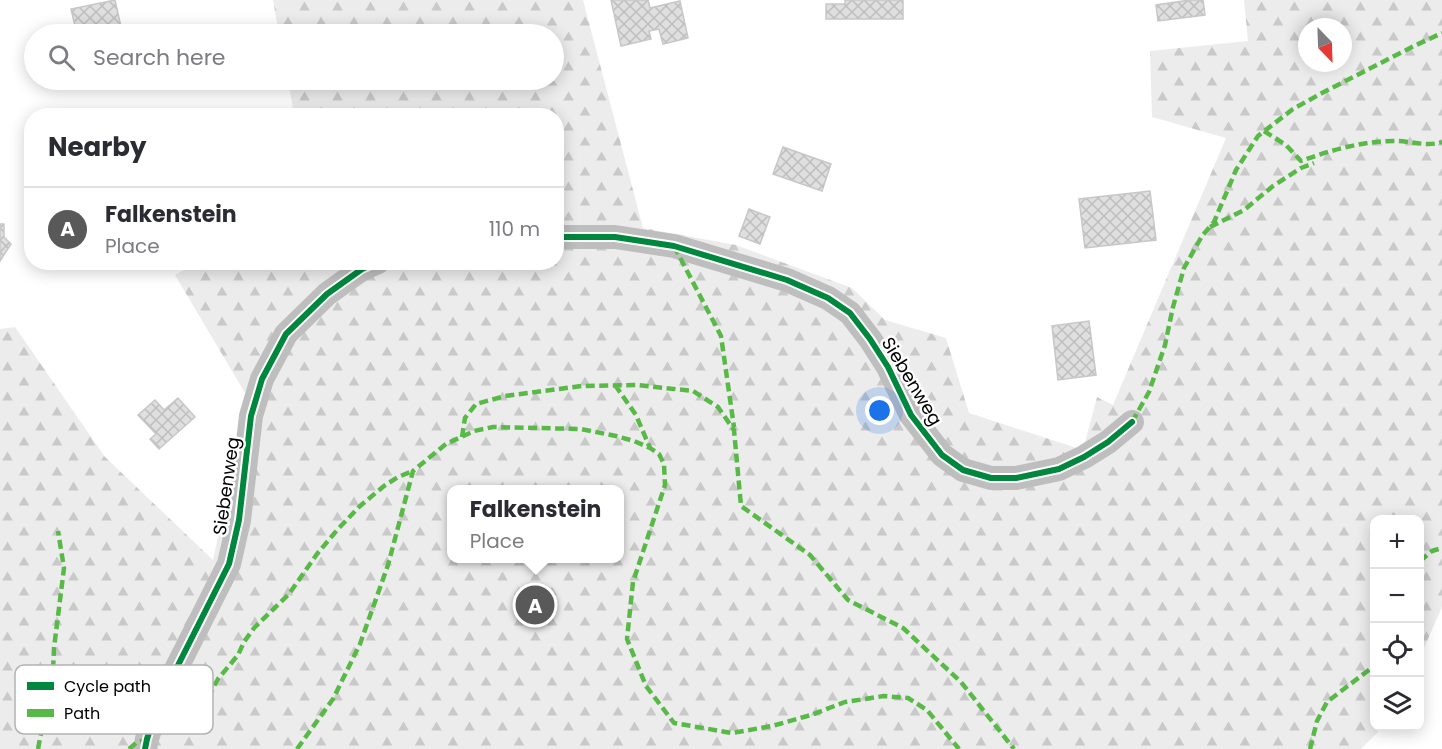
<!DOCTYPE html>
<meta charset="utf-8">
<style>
:root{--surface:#fff;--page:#f2f2f3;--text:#2b2b33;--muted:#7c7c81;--line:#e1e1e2;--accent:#595959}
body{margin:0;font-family:Poppins,sans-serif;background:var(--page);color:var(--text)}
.controls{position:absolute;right:18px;bottom:18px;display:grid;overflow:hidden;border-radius:12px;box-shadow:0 3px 15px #0003}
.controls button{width:54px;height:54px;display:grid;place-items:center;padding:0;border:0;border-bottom:2px solid var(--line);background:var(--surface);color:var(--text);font:30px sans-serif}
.compass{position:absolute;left:1298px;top:18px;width:54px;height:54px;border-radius:50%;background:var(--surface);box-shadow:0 3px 15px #0003;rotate:157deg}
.you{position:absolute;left:880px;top:411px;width:21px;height:21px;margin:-15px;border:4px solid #fff;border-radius:50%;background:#1a73e8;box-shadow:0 0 0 9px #1a73e833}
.badge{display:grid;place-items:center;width:39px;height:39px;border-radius:50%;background:var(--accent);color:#fff;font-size:20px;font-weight:700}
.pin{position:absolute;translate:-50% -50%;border:3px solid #fff;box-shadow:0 2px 6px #0006}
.popup{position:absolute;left:447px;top:485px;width:177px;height:78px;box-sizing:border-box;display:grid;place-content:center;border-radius:12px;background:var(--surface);filter:drop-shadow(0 2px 4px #0005);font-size:20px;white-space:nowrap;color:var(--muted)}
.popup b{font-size:22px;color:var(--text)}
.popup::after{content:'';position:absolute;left:50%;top:100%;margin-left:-12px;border:12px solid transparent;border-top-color:var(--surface)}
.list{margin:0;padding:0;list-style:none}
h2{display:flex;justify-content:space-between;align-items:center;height:78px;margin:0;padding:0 24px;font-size:26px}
h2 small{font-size:20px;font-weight:400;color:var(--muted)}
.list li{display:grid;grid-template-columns:39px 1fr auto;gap:18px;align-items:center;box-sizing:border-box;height:84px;padding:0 24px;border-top:2px solid var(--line)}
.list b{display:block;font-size:22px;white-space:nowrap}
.list p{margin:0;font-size:20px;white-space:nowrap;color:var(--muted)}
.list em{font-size:20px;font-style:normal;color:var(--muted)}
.icon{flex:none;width:33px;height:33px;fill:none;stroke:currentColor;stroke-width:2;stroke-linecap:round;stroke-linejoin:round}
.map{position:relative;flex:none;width:1442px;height:749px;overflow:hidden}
.search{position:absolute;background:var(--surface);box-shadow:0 3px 15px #0003;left:24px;top:24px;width:540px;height:66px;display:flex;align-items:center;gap:15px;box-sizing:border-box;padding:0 21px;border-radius:33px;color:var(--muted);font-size:22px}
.panel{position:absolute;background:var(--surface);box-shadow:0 3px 15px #0003;left:24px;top:108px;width:540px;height:162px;border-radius:24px}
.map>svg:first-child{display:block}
.forest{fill:url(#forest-firs);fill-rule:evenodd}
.building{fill:url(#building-cross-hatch);stroke:#c7c7c7;stroke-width:1.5}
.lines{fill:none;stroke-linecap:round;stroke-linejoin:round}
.street{stroke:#bebebe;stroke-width:24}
.quiet{stroke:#58b947;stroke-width:4.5;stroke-dasharray:9 4.5;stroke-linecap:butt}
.cycleway-casing{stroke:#fff;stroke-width:10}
.cycleway{stroke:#00873e;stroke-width:6}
.labels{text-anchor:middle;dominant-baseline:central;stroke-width:5;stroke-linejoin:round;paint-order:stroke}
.street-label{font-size:18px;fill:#000;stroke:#fff}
.key{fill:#fff;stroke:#b2b2b2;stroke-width:1.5}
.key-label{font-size:16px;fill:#000}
</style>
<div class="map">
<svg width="1442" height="749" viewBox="0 0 1442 749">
<defs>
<pattern id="forest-firs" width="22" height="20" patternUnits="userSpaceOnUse" patternTransform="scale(1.5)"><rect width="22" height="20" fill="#ececec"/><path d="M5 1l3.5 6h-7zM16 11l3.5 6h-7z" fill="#c9c9c9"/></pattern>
<pattern id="building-cross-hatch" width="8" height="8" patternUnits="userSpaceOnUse" patternTransform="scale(1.5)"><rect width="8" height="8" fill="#dfdfdf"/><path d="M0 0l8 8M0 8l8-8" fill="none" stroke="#bebebe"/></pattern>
</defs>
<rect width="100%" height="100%" fill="#fff"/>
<path class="forest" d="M 273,0 L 583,0 L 643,228 L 736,245 L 852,288 L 885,320 L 946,338 L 969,413 L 1083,450 L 1097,397 L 1113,405 L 1226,138 L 1152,117 L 1150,51 L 1248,41 L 1244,0 L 1442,0 L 1442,607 L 1420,657 L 1420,520 L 1374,520 L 1374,726 L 1383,727 L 1361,749 L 0,749 L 0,329 L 15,327 L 105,457 L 213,560 L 248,398 L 175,275 L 199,262 L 556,262 L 556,116 L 294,115 L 288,80 L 554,80 L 554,34 L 279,34 ZM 1307,27 L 1343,27 L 1343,63 L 1307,63 ZM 451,490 L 619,490 L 619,558 L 451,558 Z"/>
<path class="building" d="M 115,0 L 122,31 L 104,34 L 77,34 L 71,9 Z
M 611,0 L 648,0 L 650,8 L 680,1 L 688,38 L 663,44 L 659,29 L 649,31 L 651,39 L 621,46 Z
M 845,0 L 903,0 L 903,19 L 826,19 L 826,4 L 845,4 Z
M 1190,0 L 1203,0 L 1205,15 L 1158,21 L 1156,5 Z
M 783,147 L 831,164 L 822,191 L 773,174 Z
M 1150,191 L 1156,240 L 1085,248 L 1079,199 Z
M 749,209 L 770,217 L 760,244 L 739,236 Z
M 0,224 L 4,224 L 4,237 L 11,244 L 0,261 Z
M 1089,321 L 1096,375 L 1058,380 L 1052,326 Z
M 178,398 L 195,417 L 159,449 L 150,439 L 156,434 L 138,415 L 155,400 L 164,410 Z"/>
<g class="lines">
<path class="street" d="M 556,237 L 615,237 L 674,246 L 787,280 L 828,298 L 850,313 L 870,339 L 888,367 L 911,415 L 942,455 L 963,470 L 991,478 L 1016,478 L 1059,469 L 1084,457 L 1108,442 L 1132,422
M 145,749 L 147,739 L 157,707 L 229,564 L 239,520 L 251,416 L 262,379 L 286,334 L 327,294 L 362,269 L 378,262"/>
<path class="quiet" d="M 1264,131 L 1286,145 L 1301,161 C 1331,150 1363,141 1395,141 C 1411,141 1427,147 1442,142
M 1210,227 L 1244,210 L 1273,186 L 1301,168 L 1314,163
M 674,246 L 721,336 L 734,427
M 615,385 L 636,415 L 650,448
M 1132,422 L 1149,392 L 1165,345 L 1173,307 L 1184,268 L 1202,236 L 1214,222 L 1236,170 L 1258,136 L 1293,109 L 1322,93 L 1414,46 L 1442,33
M 462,437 L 465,418 L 476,404 L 505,396 L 582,386 L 637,385 L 693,391 L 718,407 L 734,430 L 741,506 L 810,555 L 848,600 L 903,628 L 961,682 L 1014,749
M 1420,561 L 1432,551 L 1442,548
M 183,728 L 195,720 L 218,679 L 238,655 L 244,642 L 254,628 L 289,594 L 317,554 L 338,529 L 360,506 L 384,486 L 398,477 L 413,471
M 38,749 L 53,671 L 54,648 L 64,568 L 58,531
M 129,749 L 136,743 L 147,739
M 297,749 L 333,699 L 360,644 L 388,565 L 413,471 L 446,444 L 474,431 L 493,427 L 581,429 L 616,436 L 634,441 L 650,448 L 659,454 L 664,464 L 665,485 L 633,582 L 627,639 L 646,686 L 674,723 L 732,733 L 772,726 L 811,715 L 845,702 L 884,696 L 908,698 L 927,710 L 959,749
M 1310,749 L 1317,721 L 1327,702 L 1374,666"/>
<g class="cycleway-casing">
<path id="cycleway" d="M 556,237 L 615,237 L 674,246 L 787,280 L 828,298 L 850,313 L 870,339 L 888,367 L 911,415 L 942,455 L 963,470 L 991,478 L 1016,478 L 1059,469 L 1084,457 L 1108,442 L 1132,422
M 145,749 L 147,739 L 157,707 L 229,564 L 239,520 L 251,416 L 262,379 L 286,334 L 327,294 L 362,269 L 378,262"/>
</g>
<use href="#cycleway" class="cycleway"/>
</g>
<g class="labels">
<g class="street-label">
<text transform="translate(912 381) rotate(59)">Siebenweg</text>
<text transform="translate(226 486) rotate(-82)">Siebenweg</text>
</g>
</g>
<rect x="15" y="665" width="198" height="69" rx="9" class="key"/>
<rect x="27" y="682" width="27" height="8" fill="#00873e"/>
<rect x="27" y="709" width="27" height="8" fill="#58b947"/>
<g class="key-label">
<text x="64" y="692">Cycle path</text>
<text x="64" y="719">Path</text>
</g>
</svg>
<div class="controls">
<button>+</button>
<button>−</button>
<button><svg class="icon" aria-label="locate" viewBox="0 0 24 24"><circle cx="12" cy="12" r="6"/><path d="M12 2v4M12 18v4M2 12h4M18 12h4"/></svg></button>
<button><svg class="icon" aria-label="layers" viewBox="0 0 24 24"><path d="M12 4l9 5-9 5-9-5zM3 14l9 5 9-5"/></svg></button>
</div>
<svg class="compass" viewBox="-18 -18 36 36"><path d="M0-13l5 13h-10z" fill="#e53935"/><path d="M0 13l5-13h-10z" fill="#7c7c81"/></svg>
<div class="you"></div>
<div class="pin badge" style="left:535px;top:605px">A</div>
<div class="popup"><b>Falkenstein</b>Place</div>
<div class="search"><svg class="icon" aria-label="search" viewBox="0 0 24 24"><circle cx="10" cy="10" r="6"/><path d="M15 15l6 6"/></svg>Search here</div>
<section class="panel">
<h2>Nearby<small></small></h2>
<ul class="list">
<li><span class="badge">A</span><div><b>Falkenstein</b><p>Place</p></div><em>110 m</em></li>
</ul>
</section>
</div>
